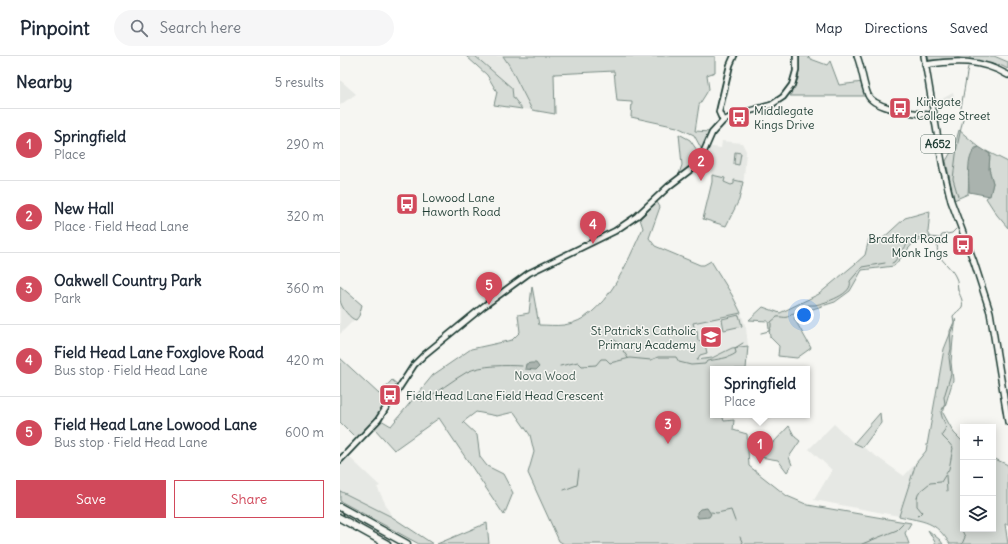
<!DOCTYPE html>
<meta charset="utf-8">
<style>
:root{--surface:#fff;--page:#f6f6f7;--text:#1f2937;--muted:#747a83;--line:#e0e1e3;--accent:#d1495b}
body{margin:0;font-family:Delius,sans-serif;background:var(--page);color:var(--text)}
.controls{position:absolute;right:12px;bottom:12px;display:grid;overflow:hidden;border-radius:0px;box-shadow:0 2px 10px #0003}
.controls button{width:36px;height:36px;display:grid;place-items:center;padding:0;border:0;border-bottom:1px solid var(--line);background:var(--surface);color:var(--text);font:20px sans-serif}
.you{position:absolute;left:464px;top:259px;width:14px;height:14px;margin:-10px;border:3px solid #fff;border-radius:50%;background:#1a73e8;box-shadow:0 0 0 6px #1a73e833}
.badge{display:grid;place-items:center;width:26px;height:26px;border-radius:50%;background:var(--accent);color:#fff;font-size:13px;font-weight:700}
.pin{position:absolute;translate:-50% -33px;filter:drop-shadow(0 1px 2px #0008)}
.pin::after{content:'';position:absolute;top:21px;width:14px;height:12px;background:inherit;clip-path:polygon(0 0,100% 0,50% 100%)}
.popup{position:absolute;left:370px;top:310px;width:100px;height:52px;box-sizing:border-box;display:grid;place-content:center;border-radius:0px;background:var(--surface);filter:drop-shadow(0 1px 3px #0005);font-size:13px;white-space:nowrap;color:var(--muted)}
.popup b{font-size:15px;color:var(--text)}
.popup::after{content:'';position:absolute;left:50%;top:100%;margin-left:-8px;border:8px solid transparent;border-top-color:var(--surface)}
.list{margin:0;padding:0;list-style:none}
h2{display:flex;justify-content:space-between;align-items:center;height:52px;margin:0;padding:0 16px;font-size:17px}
h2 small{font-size:13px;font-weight:400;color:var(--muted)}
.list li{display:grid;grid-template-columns:26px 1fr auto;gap:12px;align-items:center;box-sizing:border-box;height:72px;padding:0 16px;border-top:1px solid var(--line)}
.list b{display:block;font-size:15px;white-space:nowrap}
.list p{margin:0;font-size:13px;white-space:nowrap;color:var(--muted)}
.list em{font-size:13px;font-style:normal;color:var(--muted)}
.actions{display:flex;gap:8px;padding:12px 16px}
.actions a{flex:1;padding:9px 0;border:1px solid var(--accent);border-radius:0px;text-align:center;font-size:14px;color:var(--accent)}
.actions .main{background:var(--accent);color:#fff}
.icon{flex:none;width:22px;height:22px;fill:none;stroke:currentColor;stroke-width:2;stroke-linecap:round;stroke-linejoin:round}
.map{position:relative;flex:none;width:668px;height:488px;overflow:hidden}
header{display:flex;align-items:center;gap:24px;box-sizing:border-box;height:56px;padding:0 20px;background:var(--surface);border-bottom:1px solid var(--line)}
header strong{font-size:19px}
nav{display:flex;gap:22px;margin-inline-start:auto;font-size:14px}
.search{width:280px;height:36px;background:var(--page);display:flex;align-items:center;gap:10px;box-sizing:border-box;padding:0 14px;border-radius:22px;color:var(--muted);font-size:15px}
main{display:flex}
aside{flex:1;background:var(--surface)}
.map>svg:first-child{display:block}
.built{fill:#e6e8e4}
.green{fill:#d6dbd6;stroke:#7a8c85}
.water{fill:#aab3ae;stroke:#72847d}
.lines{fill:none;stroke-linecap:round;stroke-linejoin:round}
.stream{stroke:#72847d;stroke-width:1}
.secondary-casing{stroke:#1f3d34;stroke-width:8}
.primary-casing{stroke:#1f3d34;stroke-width:8}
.highway-casing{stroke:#1f3d34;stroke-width:9}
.secondary{stroke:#f6f6f2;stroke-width:4.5}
.primary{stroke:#f6f6f2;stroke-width:5}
.highway{stroke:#f6f6f2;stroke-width:6}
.labels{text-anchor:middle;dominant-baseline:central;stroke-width:3;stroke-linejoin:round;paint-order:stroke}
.shield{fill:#f6f6f2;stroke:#60746d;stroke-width:1}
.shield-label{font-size:11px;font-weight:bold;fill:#1f3d34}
.poi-label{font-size:12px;fill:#1f3d34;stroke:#f6f6f2;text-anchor:start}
.park-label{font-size:12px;fill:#445d54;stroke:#f6f6f2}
</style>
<header>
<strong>Pinpoint</strong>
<div class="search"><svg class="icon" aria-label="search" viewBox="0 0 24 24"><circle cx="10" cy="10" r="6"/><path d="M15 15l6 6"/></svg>Search here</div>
<nav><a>Map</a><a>Directions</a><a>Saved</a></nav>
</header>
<main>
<aside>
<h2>Nearby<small>5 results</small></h2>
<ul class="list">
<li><span class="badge">1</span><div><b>Springfield</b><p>Place</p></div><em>290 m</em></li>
<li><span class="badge">2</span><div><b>New Hall</b><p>Place · Field Head Lane</p></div><em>320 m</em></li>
<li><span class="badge">3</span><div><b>Oakwell Country Park</b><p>Park</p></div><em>360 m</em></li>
<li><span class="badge">4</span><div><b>Field Head Lane Foxglove Road</b><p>Bus stop · Field Head Lane</p></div><em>420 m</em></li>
<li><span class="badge">5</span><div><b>Field Head Lane Lowood Lane</b><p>Bus stop · Field Head Lane</p></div><em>600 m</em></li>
</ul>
<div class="actions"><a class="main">Save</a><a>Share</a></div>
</aside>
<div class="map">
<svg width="668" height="488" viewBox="0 0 668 488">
<rect width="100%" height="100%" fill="#f6f6f2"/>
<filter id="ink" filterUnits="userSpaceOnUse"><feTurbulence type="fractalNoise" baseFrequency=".025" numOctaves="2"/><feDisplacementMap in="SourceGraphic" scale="8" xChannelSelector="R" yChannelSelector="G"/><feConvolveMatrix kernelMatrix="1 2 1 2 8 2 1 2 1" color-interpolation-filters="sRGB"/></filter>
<g filter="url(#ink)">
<path class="built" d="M 135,0 L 163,0 L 169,9 L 192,54 L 182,53 L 173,41 L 172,32 Z
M 0,24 L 16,38 L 0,49 Z
M 613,37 L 616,52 L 607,47 L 603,50 L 600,55 L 596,53 L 595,44 L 602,43 Z
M 382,85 L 402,87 L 406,95 L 404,122 L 399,144 L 386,170 L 363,163 L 372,125 L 371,111 L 364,98 L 369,89 L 372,91 L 381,92 Z
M 0,239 L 17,261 L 0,278 Z
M 401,257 L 406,272 L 408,290 L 392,292 L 372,302 L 341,306 L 332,270 Z
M 494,368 L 514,387 L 523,391 L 564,420 L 576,407 L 559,460 L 474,444 L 492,414 L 469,393 Z
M 7,399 L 40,430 L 37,431 L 52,461 L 0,435 L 0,407 Z"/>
<path class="green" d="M 126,0 L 135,0 L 172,32 L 173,41 L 182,53 L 154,49 L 157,36 L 147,19 Z
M 163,0 L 375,0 L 375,16 L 367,19 L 369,33 L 359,49 L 355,75 L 370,76 L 362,94 L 354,79 L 337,71 L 291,61 L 292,46 L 277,45 L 274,15 L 214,18 L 215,58 L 192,54 L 169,9 Z
M 459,0 L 470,0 L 468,2 L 487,9 L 490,5 L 499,29 L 523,26 L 526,40 L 450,40 L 458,23 Z
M 588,0 L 654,0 L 668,6 L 668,13 L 662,10 L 618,2 L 589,4 Z
M 619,74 L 639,91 L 635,92 L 630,104 L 628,138 L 614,144 L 606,105 L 615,89 Z
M 339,78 L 350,84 L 361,100 L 352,110 L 338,121 L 342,109 Z
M 646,95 L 668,106 L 668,172 L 657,159 L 646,142 L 650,139 L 653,127 L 649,113 L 650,98 Z
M 395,96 L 401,97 L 399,109 L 394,108 Z
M 372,119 L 385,122 L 384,126 L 391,129 L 394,128 L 394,124 L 403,126 L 399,144 L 386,170 L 363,163 L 372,126 Z
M 317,146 L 320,151 L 309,182 L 315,190 L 360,209 L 364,209 L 371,205 L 392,239 L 401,257 L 353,267 L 355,274 L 357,274 L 358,285 L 364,284 L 367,297 L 360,299 L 357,304 L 372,302 L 392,292 L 408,290 L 406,313 L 373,313 L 373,359 L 382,359 L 384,365 L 394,364 L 393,374 L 407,378 L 409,410 L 447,440 L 468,449 L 571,467 L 565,477 L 569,488 L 224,488 L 219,485 L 188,417 L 194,396 L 190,379 L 174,356 L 157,360 L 136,356 L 123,366 L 137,379 L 140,401 L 147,410 L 163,418 L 173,437 L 164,459 L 99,362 L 54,394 L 34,372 L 41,364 L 51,370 L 93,319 L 131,293 L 172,284 L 180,276 L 178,259 L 189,257 L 192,230 L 199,269 C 207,269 216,270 224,269 C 266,263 287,206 303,172 L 300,163 Z
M 590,155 L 588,176 L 591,182 L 574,186 L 554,210 L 522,214 L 510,235 L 495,246 L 466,255 L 454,262 L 471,292 L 457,302 L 438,300 L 439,290 L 430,281 L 428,265 L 409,264 L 423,251 L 440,257 L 479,238 L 515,208 L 525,199 L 529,183 L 539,186 L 565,162 Z
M 0,230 L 22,249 L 19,260 L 16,264 C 10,263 1,251 0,244 C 0,240 0,235 0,230 Z
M 399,259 L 402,270 L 384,274 L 382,263 Z
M 616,263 L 613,283 L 611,306 L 613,324 L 603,357 L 614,377 L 623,386 L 623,473 L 653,473 L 653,402 L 668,409 L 668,468 L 665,468 L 668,488 L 610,488 C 595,464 584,466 559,460 L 576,407 L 586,395 L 604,293 Z
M 0,302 L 39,338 L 52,324 L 58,329 L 37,363 L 17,383 L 0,366 Z
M 540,357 L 541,367 L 523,391 L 514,387 Z
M 449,370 L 455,381 L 460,385 L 449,401 L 452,409 L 447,416 L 438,404 L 420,401 Z
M 0,435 L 52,461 L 93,488 L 79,488 L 0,445 Z
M 147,467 L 149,488 L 97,488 Z
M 588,474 L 600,484 L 603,488 L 596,488 Z"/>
<path class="water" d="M 639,91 L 650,98 L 649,113 L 653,127 L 650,140 L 629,136 C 629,124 625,96 639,91 Z
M 191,307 L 196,307 L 199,311 L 196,314 L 185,313 L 186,308 Z
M 367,452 L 371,458 L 369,461 L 358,462 L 357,460 L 357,456 L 360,453 Z"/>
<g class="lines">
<path class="stream" d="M 630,2 L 630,0
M 621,52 L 628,11
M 618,140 L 613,123 L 617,91 L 623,63
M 552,207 L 554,206 C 571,185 568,178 599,182
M 421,277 L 429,275 L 431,271 L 431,266 L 437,261 C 443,260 446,264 451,258 C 456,256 460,257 462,250 C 466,249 471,249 475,249 C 485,247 514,238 510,225 L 522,211 L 545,207
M 270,285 L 275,284 L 277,286 L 288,302
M 220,310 L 238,306 L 242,310 L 256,309 L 261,303 L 266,303 L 270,307 L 290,302 L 311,304 L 318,301 L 336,301 L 339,306 L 351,309 L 365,308 L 367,305 C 377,303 388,303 396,297 L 395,292 L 403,287
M 76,341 L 80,344 L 82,345 C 98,336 111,325 127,316 C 141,309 166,309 182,310
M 606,419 L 607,435
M 224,434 L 237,429 L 239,414
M 371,456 L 377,457 L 391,454 L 395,465
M 578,460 L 582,456 L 577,450 L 577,442 L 579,436 L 590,427 L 601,426 L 609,413 L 613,392 L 609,387 L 603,381 L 602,379 C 610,368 602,367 601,356 L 605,348 L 604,341 L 611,318 L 609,301 L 611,293 L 610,275 L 614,266 L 613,260 C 615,257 620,254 622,251 C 624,245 619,238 618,234 C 617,230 618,225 616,222 C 609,205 588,201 602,179 L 612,177 L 616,173
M 620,470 L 625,481 L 622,488
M 400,481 L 403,488
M 522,488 L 557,474 L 564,467"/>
<g class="secondary-casing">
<path id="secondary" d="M 383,65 L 379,56 L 390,9 L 394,0
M 0,404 L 38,364 L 74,309 L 84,299 L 144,250 L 189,217 L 275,175 L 297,160 L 329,130 L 354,111 L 361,102 L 372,77 L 383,65 L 395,59 L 431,49 L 443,41 L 452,29 L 456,15 L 456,0"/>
</g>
<g class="primary-casing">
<path id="primary" d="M 517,0 C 522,12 523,27 528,39 C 534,54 579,57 594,60
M 584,0 L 603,112 L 611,145 L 634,206 L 650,256 L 668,366
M 585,9 C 616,4 640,3 668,19"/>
</g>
<g class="highway-casing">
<path id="highway" d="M 0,451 L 67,488
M 0,462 L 47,488"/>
</g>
<use href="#secondary" class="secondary"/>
<use href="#primary" class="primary"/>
<use href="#highway" class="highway"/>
</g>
</g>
<defs>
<g id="bus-square" transform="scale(1.15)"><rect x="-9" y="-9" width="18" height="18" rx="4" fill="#d1495b" stroke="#f6f6f2"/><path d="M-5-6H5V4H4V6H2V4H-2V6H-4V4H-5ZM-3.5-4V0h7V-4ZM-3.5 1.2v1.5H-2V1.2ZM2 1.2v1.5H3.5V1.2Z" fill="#fff"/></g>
<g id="school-square" transform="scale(1.15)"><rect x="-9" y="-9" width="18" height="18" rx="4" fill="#d1495b" stroke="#f6f6f2"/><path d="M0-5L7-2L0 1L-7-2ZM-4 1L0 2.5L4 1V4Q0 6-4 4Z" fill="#fff"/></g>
</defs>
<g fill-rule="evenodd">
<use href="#bus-square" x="560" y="52"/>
<use href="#bus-square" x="399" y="61"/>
<use href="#bus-square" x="67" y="148"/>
<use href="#bus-square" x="623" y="189"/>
<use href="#school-square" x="371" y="281"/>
<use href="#bus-square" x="50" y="339"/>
</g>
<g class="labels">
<rect class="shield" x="581" y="79" width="34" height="18" rx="3"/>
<g class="shield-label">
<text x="598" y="88">A652</text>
</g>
<g class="poi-label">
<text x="576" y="45">Kirkgate<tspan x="576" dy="14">College Street</tspan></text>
<text x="414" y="54">Middlegate<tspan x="414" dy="14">Kings Drive</tspan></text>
<text x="82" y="141">Lowood Lane<tspan x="82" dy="14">Haworth Road</tspan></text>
<text x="608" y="182" text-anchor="end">Bradford Road<tspan x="608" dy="14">Monk Ings</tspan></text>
<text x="356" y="274" text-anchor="end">St Patrick's Catholic<tspan x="356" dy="14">Primary Academy</tspan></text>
<text x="66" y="339">Field Head Lane Field Head Crescent</text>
</g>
<g class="park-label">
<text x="205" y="319">Nova Wood</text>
</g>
</g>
</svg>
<div class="controls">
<button>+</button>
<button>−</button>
<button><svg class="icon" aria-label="layers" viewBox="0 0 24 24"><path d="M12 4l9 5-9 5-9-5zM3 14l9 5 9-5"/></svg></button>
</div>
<div class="you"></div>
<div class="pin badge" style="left:420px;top:408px">1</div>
<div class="popup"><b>Springfield</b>Place</div>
<div class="pin badge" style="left:361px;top:125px">2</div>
<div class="pin badge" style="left:328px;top:388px">3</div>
<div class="pin badge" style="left:253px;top:188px">4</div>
<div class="pin badge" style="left:149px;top:249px">5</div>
</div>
</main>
